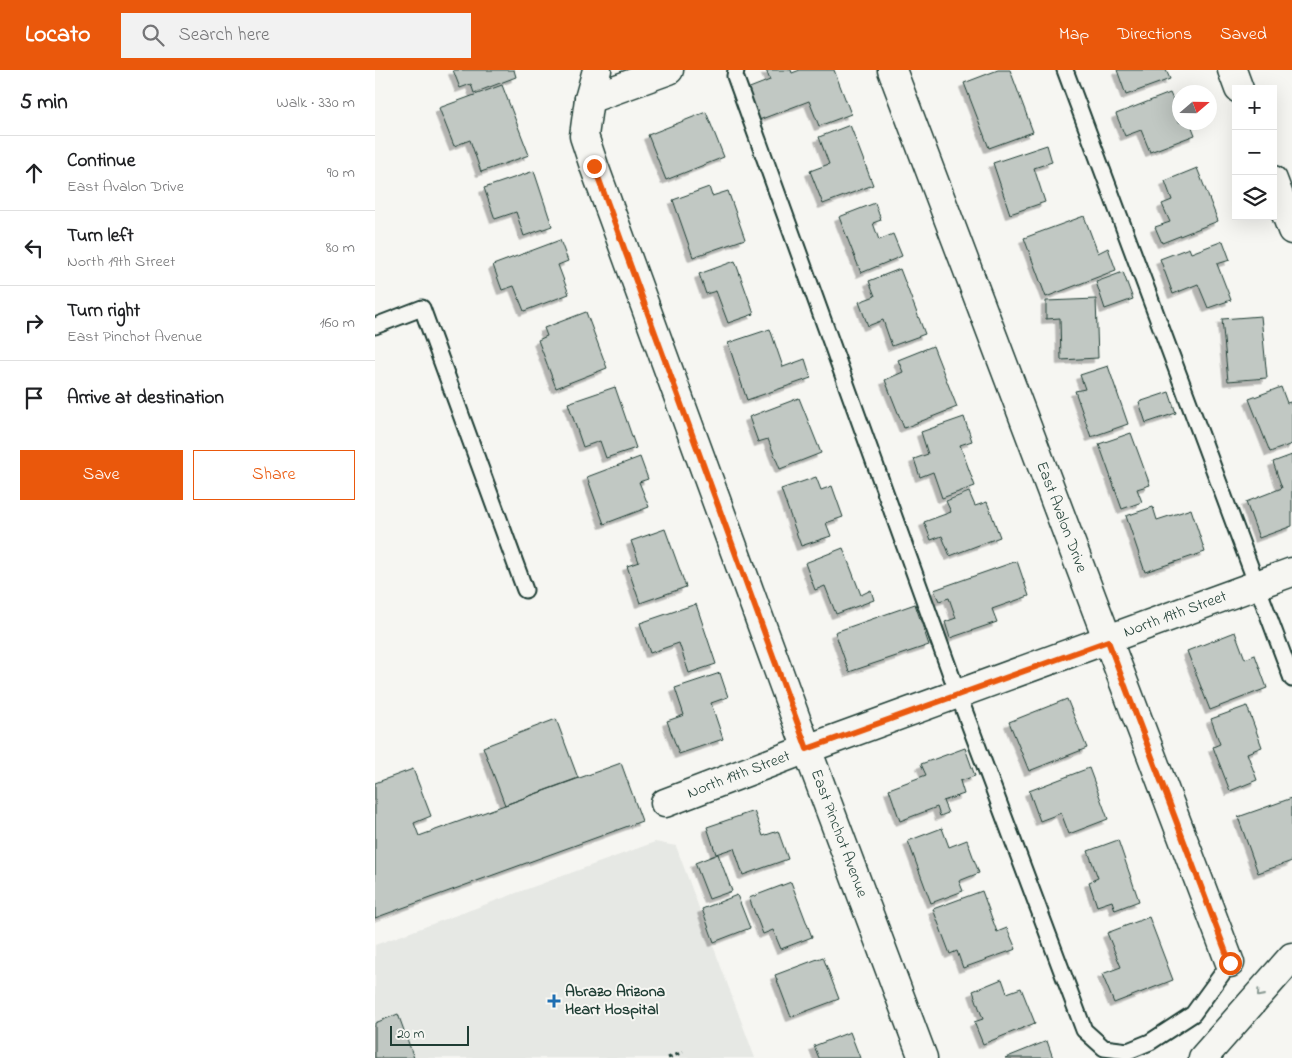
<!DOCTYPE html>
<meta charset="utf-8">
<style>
:root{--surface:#fff;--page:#f2f2f2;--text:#202124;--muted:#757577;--line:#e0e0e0;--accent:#ea580c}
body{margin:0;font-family:"Indie Flower",sans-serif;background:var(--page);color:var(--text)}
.controls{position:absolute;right:15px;top:15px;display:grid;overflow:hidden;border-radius:0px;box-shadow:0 5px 20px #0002}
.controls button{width:45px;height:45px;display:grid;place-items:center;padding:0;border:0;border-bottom:1px solid var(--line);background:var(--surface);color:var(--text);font:25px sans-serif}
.compass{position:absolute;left:797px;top:15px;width:45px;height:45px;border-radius:50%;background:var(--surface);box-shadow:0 5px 20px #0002;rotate:70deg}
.scale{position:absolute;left:15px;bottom:12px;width:79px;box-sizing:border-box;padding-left:5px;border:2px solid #1f3d34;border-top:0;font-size:14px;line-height:18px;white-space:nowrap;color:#1f3d34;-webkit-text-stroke:4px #f6f6f2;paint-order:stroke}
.stop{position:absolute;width:15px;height:15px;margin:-11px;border:4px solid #ea580c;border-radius:50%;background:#fff}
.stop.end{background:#ea580c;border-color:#fff;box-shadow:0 1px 5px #0008}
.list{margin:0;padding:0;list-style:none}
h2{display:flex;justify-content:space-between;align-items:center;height:65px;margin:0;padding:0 20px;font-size:21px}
h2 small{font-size:16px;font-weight:400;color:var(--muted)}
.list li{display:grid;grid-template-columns:32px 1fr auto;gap:15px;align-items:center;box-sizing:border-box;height:75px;padding:0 20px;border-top:1px solid var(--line)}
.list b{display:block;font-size:19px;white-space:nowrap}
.list p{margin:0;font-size:16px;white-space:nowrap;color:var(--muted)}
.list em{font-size:16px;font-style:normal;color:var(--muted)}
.actions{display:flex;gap:10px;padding:15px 20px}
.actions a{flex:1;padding:11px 0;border:1px solid var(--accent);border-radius:0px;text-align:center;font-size:18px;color:var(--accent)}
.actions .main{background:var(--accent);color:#fff}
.icon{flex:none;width:28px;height:28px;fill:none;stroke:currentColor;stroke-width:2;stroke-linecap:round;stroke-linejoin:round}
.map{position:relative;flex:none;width:917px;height:988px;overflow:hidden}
header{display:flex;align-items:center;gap:30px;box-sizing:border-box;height:70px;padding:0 25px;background:var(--accent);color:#fff}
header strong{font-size:24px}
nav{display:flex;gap:28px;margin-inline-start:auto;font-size:18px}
.search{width:350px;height:45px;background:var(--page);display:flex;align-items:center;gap:12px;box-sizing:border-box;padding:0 18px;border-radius:0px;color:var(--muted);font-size:19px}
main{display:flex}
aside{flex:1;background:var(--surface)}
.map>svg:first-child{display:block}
.built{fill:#e6e8e4}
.building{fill:#c1c8c3;stroke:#1f3d34;filter:url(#shadow)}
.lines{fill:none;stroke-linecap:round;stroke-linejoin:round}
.lane-casing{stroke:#1f3d34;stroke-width:19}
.street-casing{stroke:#1f3d34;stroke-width:31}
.highway-casing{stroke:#1f3d34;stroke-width:31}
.path{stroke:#1f3d34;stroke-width:3;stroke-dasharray:4 4;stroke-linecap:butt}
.lane{stroke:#f6f6f2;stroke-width:15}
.street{stroke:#f6f6f2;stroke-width:28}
.highway{stroke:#f6f6f2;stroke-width:28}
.oneway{stroke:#8a9a93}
.route{stroke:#ea580c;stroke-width:6}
.poi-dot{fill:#1f6fb2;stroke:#f6f6f2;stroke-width:2}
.labels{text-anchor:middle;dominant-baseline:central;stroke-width:4;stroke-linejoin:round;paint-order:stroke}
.street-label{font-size:16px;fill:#1f3d34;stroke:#f6f6f2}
.poi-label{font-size:16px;font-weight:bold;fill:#1f3d34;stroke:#f6f6f2;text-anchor:start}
</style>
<header>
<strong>Locato</strong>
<div class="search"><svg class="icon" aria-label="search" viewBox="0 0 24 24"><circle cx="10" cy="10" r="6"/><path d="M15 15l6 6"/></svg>Search here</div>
<nav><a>Map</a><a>Directions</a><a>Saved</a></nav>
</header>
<main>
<aside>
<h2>5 min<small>Walk · 330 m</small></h2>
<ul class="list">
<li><svg class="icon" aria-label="ahead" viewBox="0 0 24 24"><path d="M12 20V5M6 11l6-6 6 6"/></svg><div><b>Continue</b><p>East Avalon Drive</p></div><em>90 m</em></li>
<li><svg class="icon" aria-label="left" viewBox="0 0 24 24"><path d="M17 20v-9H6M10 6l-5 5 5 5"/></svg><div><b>Turn left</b><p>North 19th Street</p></div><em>80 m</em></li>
<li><svg class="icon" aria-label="right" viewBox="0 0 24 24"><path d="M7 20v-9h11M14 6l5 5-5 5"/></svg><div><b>Turn right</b><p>East Pinchot Avenue</p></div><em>160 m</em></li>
<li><svg class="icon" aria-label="arrive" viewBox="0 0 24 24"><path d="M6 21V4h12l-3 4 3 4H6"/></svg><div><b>Arrive at destination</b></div></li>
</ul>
<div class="actions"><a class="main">Save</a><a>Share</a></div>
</aside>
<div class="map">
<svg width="917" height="988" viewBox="0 0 917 988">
<defs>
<filter id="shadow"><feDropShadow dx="-4.5" dy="4.5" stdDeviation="0" flood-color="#0004"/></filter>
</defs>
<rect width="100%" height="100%" fill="#f6f6f2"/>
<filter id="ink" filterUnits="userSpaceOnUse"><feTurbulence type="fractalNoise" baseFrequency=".02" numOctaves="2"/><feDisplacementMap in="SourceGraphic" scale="10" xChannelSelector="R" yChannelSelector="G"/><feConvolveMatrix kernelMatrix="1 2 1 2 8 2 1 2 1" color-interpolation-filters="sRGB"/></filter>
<g filter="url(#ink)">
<path class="built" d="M 280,772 L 301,776 L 380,988 L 0,988 L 0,875 Z"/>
<path class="building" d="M 78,0 L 139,0 L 141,7 L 99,23 L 96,14 L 85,18 Z
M 391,0 L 416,0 L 417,3 L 425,0 L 459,0 L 476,44 L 444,56 L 434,31 L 384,50 L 372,19 L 395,10 Z
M 623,0 L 635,0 L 658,62 L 614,78 L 589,13 Z
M 742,0 L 791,0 L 795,9 L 751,25 Z
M 127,15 L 154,85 L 106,102 L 95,70 L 79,76 L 64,38 Z
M 795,23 L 803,41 L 804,40 L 804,52 L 815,52 L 820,65 L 775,82 L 766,60 L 750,66 L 741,44 Z
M 331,42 L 349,87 L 291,110 L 273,65 Z
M 475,55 L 498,115 L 448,134 L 435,101 L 454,94 L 444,67 Z
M 672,75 L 677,92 L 659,98 L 670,132 L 635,144 L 618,93 Z
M 822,98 L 843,151 L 787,173 L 780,157 L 795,152 L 787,134 L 797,130 L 790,111 Z
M 159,101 L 177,156 L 149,166 L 141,142 L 120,149 L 109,118 Z
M 334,117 L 337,126 L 353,121 L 370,169 L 318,187 L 298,130 Z
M 500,133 L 506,150 L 498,153 L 504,170 L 518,164 L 527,186 L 486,203 L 464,147 Z
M 709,146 L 723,183 L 733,178 L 741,200 L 671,227 L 649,168 Z
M 185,170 L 193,191 L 183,195 L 194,224 L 149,241 L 139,216 L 127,220 L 118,195 Z
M 848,171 L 855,190 L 842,194 L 856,230 L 833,238 L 823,214 L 798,224 L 785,189 L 814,178 L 816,183 Z
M 360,191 L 379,244 L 353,253 L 341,221 L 331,224 L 324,204 Z
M 525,199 L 550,264 L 517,276 L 508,250 L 493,256 L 484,232 L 500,226 L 494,211 Z
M 748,202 L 758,229 L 730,239 L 721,212 Z
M 721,229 L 723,288 L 686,290 L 685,248 L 671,249 L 671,231 Z
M 211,242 L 232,298 L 181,318 L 163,270 L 172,266 L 169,258 Z
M 886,246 L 892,308 L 853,311 L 847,249 Z
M 395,259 L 408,297 L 430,289 L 436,308 L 372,330 L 353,273 Z
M 558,276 L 582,337 L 529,358 L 510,310 L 528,302 L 523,290 Z
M 733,296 L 753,354 L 716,367 L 700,321 L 710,319 L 705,305 Z
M 240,317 L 261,378 L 231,388 L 225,371 L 208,377 L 193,333 Z
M 906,317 L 912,333 L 915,332 L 917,337 L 917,374 L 895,382 L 874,329 Z
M 794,322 L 801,343 L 771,353 L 764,332 Z
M 424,328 L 446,383 L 405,399 L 393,369 L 383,372 L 374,347 Z
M 589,347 L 597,371 L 585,375 L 600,416 L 567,428 L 558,402 L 545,407 L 539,389 L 553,384 L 546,362 Z
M 756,363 L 775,415 L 762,419 L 767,432 L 747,439 L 724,374 Z
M 917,385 L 917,456 L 884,468 L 871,432 L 907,418 L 898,392 Z
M 265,387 L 273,409 L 264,412 L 274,437 L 229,454 L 212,407 Z
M 441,407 L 446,420 L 457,416 L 468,447 L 451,453 L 456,466 L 426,476 L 406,419 Z
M 594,422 L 600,436 L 612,432 L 625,467 L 575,486 L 567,466 L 556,470 L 549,452 L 576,442 L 571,431 Z
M 778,437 L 782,450 L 816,439 L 830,482 L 770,502 L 751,446 Z
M 290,459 L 311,517 L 265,533 L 252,496 L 264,492 L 256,471 Z
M 468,478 L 486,525 L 496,520 L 499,530 L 461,544 L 450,516 L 440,520 L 430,493 Z
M 642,491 L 654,526 L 617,539 L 622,552 L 575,568 L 570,552 L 581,548 L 574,528 L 564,531 L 559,520 Z
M 321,534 L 341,594 L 314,603 L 304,573 L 275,583 L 265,553 Z
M 540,534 L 554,575 L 474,602 L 460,562 Z
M 860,562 L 870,589 L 880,585 L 892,618 L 835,640 L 812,581 Z
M 345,603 L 353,627 L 336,633 L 348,669 L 304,684 L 292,651 L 309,645 L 300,618 Z
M 692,629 L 712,678 L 654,701 L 634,652 Z
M 872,636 L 887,677 L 872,683 L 882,710 L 855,721 L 838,677 L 845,674 L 836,649 Z
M 181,649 L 203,708 L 130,735 L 108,677 Z
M 590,678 L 600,706 L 585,711 L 589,724 L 568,731 L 573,743 L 565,746 L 562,737 L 525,751 L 514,719 L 551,705 L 546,694 Z
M 246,693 L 267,751 L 0,848 L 0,713 L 38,699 L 56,746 L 39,753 L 44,766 Z
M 714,698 L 733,749 L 694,764 L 686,743 L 665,751 L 654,721 Z
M 917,728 L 917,791 L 883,803 L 863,747 Z
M 379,741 L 388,766 L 403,761 L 413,789 L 368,805 L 359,778 L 341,784 L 332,757 Z
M 567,758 L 574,777 L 592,770 L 604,803 L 584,811 L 588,821 L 556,833 L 533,771 Z
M 743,770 L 764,831 L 740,840 L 737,831 L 722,836 L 714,812 L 723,808 L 713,781 Z
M 343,784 L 357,821 L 334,829 L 320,793 Z
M 416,812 L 437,867 L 406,879 L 398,860 L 388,864 L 374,828 Z
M 607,821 L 622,862 L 632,858 L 641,879 L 588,898 L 582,881 L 575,884 L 558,839 Z
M 362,825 L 375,858 L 339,872 L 327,839 Z
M 774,847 L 798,910 L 739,933 L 727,904 L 746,897 L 732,863 Z
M 448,887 L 464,929 L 416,947 L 400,905 Z
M 627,909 L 632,923 L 646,918 L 660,953 L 608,974 L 599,952 L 608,949 L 598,921 Z
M 23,944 L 39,988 L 0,988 L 0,953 Z
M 475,962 L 485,988 L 444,988 L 439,976 Z
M 672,971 L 678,988 L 630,988 Z"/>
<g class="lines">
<g class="lane-casing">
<path id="lane" d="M 361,0 L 360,6 L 583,624 L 709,960 L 729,978 L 753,981 L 775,972 L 818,944 L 855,893
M 690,0 L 917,609
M 0,256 L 47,238 L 150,520"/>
</g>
<g class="street-casing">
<g id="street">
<path id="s1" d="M 222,0 L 214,29 L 209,66 L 219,96 L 432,679 L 548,988"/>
<path id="s2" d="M 517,0 L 855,893"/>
<path d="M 857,0 L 864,19"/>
<path d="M 214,29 L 294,0"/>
<path d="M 898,110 L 917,160"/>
<path id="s3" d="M 290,733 L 432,679 L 917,502"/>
</g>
</g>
<g class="highway-casing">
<path id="highway" d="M 828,988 L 917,887"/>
</g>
<path class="path" d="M 293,988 L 308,982"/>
<use href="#lane" class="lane"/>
<use href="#street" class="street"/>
<use href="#highway" class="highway"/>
</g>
<defs><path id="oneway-chevron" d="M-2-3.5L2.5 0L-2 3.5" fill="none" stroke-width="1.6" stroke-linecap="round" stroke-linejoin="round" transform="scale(1.25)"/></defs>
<use class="oneway" href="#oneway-chevron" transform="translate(885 924) rotate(131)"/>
</g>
<g class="lines" filter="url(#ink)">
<path class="route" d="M 219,96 L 432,679 L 733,571 L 855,893"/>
</g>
<path class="poi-dot" d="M176.5 923.5h5v5h5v5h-5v5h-5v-5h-5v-5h5z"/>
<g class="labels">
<g class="street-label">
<text stroke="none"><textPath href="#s2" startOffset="478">East Avalon Drive</textPath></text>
<text stroke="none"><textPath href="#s3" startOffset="544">North 19th Street</textPath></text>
<text stroke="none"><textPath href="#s3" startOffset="79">North 19th Street</textPath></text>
<text stroke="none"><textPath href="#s1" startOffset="810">East Pinchot Avenue</textPath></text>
</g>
<g class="poi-label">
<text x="190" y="922">Abrazo Arizona<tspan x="190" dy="18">Heart Hospital</tspan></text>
</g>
</g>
</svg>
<div class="controls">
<button>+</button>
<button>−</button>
<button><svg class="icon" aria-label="layers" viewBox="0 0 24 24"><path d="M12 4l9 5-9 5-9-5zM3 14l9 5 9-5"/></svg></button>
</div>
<svg class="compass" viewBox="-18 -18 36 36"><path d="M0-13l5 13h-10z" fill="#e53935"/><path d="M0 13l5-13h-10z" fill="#757577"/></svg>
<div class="scale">20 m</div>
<div class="stop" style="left:855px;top:893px"></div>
<div class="stop end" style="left:219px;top:96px"></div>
</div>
</main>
